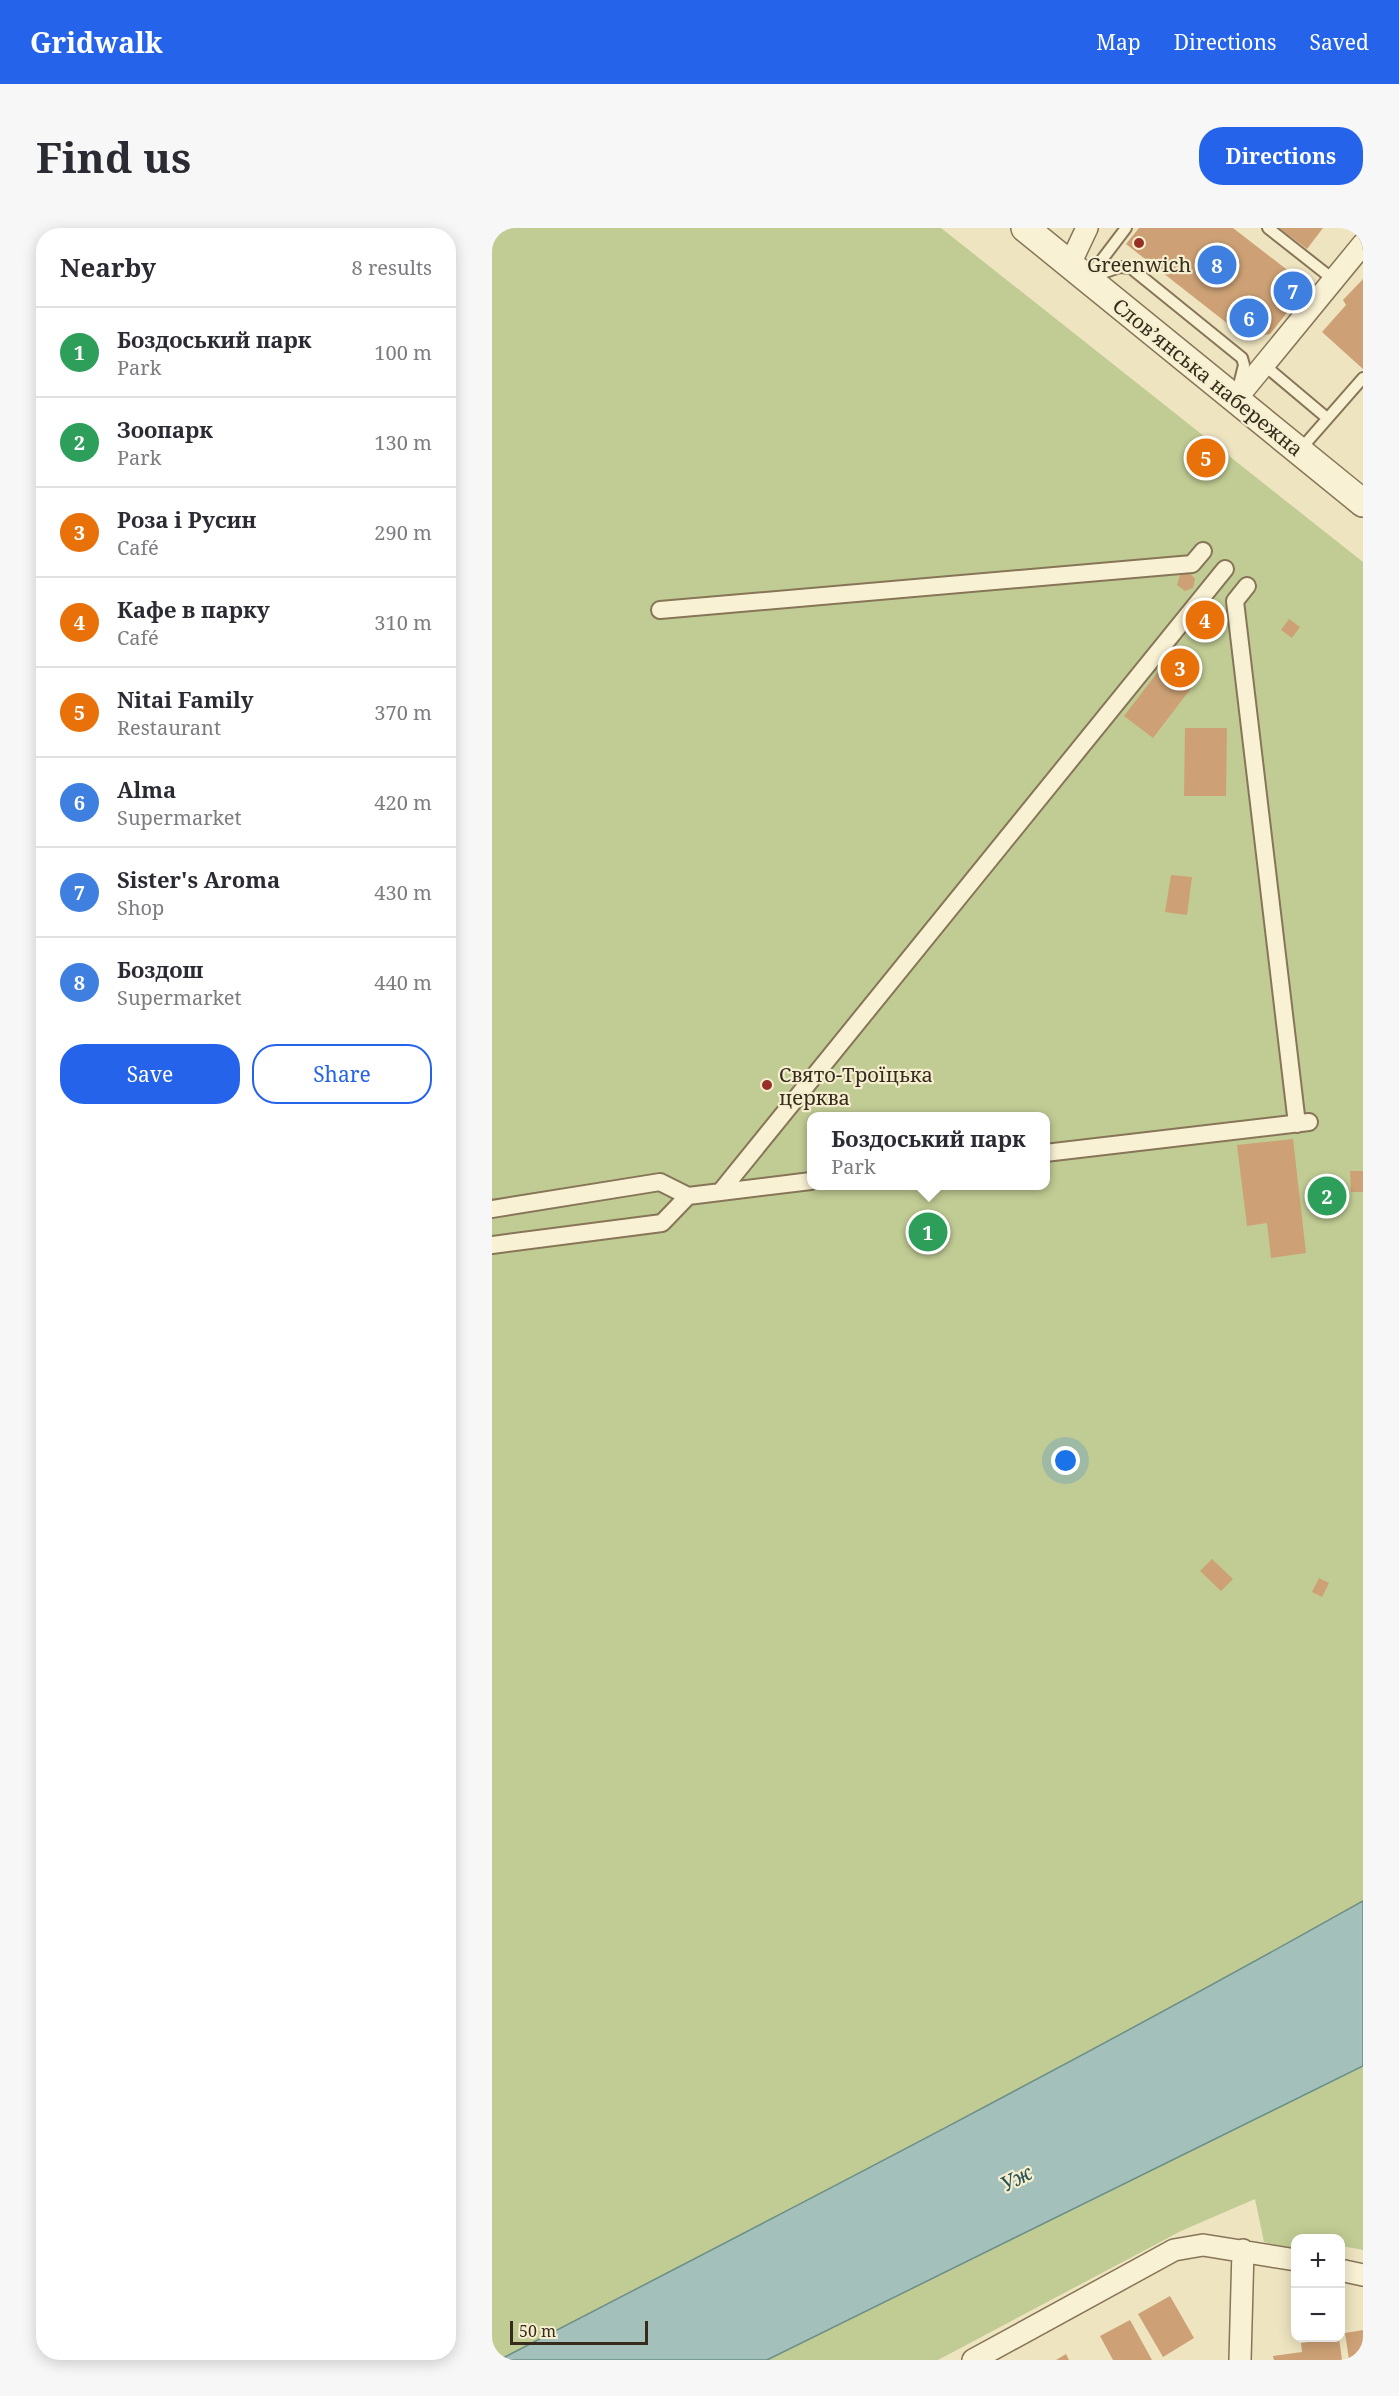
<!DOCTYPE html>
<meta charset="utf-8">
<style>
:root{--surface:#fff;--page:#f7f7f7;--text:#2b2b33;--muted:#7c7c81;--line:#e1e1e2;--accent:#2563eb}
body{margin:0;font-family:"Noto Serif",serif;background:var(--page);color:var(--text)}
.controls{position:absolute;right:18px;bottom:18px;display:grid;overflow:hidden;border-radius:12px;box-shadow:0 3px 15px #0003}
.controls button{width:54px;height:54px;display:grid;place-items:center;padding:0;border:0;border-bottom:2px solid var(--line);background:var(--surface);color:var(--text);font:30px sans-serif}
.scale{position:absolute;left:18px;bottom:15px;width:138px;box-sizing:border-box;padding-left:6px;border:3px solid #362b1c;border-top:0;font-size:16px;line-height:21px;white-space:nowrap;color:#362b1c;-webkit-text-stroke:4px #f5eecf;paint-order:stroke}
.you{position:absolute;left:574px;top:1233px;width:21px;height:21px;margin:-15px;border:4px solid #fff;border-radius:50%;background:#1a73e8;box-shadow:0 0 0 9px #1a73e833}
.badge{display:grid;place-items:center;width:39px;height:39px;border-radius:50%;background:var(--accent);color:#fff;font-size:20px;font-weight:700}
.pin{position:absolute;translate:-50% -50%;border:3px solid #fff;box-shadow:0 2px 6px #0006}
.popup{position:absolute;left:315px;top:884px;width:243px;height:78px;box-sizing:border-box;display:grid;place-content:center;border-radius:12px;background:var(--surface);filter:drop-shadow(0 2px 4px #0005);font-size:20px;white-space:nowrap;color:var(--muted)}
.popup b{font-size:22px;color:var(--text)}
.popup::after{content:'';position:absolute;left:50%;top:100%;margin-left:-12px;border:12px solid transparent;border-top-color:var(--surface)}
.list{margin:0;padding:0;list-style:none}
h2{display:flex;justify-content:space-between;align-items:center;height:78px;margin:0;padding:0 24px;font-size:26px}
h2 small{font-size:20px;font-weight:400;color:var(--muted)}
.list li{display:grid;grid-template-columns:39px 1fr auto;gap:18px;align-items:center;box-sizing:border-box;height:90px;padding:0 24px;border-top:2px solid var(--line)}
.list b{display:block;font-size:22px;white-space:nowrap}
.list p{margin:0;font-size:20px;white-space:nowrap;color:var(--muted)}
.list em{font-size:20px;font-style:normal;color:var(--muted)}
.actions{display:flex;gap:12px;padding:18px 24px}
.actions a{flex:1;padding:14px 0;border:2px solid var(--accent);border-radius:24px;text-align:center;font-size:21px;color:var(--accent)}
.actions .main{background:var(--accent);color:#fff}
.map{position:relative;flex:none;width:871px;height:2132px;overflow:hidden;border-radius:24px}
header{display:flex;align-items:center;gap:36px;box-sizing:border-box;height:84px;padding:0 30px;background:var(--accent);color:#fff}
header strong{font-size:28px}
nav{display:flex;gap:33px;margin-inline-start:auto;font-size:21px}
.intro{display:flex;align-items:center;justify-content:space-between;box-sizing:border-box;height:144px;padding:0 36px}
h1{margin:0;font-size:42px}
.button{padding:15px 27px;border-radius:24px;background:var(--accent);color:#fff;font-size:21px;font-weight:700}
main{display:flex;gap:36px;padding:0 36px}
aside{flex:1;background:var(--surface);border-radius:24px;box-shadow:0 3px 15px #0003}
.map>svg:first-child{display:block}
.green{fill:#c1cc94;fill-rule:evenodd}
.water{fill:#a3c0ba;stroke:#6a8e88;stroke-width:1.5}
.building{fill:#cda175}
.lines{fill:none;stroke-linecap:round;stroke-linejoin:round}
.service-casing{stroke:#877558;stroke-width:14}
.pedestrian-casing{stroke:#877558;stroke-width:20}
.minor-casing{stroke:#877558;stroke-width:24}
.tertiary-casing{stroke:#877558;stroke-width:30}
.service{stroke:#f9f1d3;stroke-width:10}
.pedestrian{stroke:#f9f1d3;stroke-width:16}
.minor{stroke:#f9f1d3;stroke-width:21}
.tertiary{stroke:#f9f1d3;stroke-width:27}
.poi-dot{fill:#963027;stroke:#f5eecf;stroke-width:2}
.labels{text-anchor:middle;dominant-baseline:central;stroke-width:4.5;stroke-linejoin:round;paint-order:stroke}
.poi-label{font-size:20px;fill:#362b1c;stroke:#f5eecf}
.street-label{font-size:20px;fill:#362b1c;stroke:#f5eecf}
.water-label{font-size:21px;font-style:italic;fill:#2b5556;stroke:#f5eecf}
</style>
<header>
<strong>Gridwalk</strong>
<nav><a>Map</a><a>Directions</a><a>Saved</a></nav>
</header>
<div class="intro"><h1>Find us</h1><a class="button">Directions</a></div>
<main>
<aside>
<h2>Nearby<small>8 results</small></h2>
<ul class="list">
<li><span class="badge" style="background:#2e9e5b">1</span><div><b>Боздоський парк</b><p>Park</p></div><em>100 m</em></li>
<li><span class="badge" style="background:#2e9e5b">2</span><div><b>Зоопарк</b><p>Park</p></div><em>130 m</em></li>
<li><span class="badge" style="background:#e8710a">3</span><div><b>Роза і Русин</b><p>Café</p></div><em>290 m</em></li>
<li><span class="badge" style="background:#e8710a">4</span><div><b>Кафе в парку</b><p>Café</p></div><em>310 m</em></li>
<li><span class="badge" style="background:#e8710a">5</span><div><b>Nitai Family</b><p>Restaurant</p></div><em>370 m</em></li>
<li><span class="badge" style="background:#3f7fe0">6</span><div><b>Alma</b><p>Supermarket</p></div><em>420 m</em></li>
<li><span class="badge" style="background:#3f7fe0">7</span><div><b>Sister's Aroma</b><p>Shop</p></div><em>430 m</em></li>
<li><span class="badge" style="background:#3f7fe0">8</span><div><b>Боздош</b><p>Supermarket</p></div><em>440 m</em></li>
</ul>
<div class="actions"><a class="main">Save</a><a>Share</a></div>
</aside>
<div class="map">
<svg width="871" height="2132" viewBox="0 0 871 2132">
<rect width="100%" height="100%" fill="#eee4c0"/>
<path class="green" d="M 0,0 L 449,0 L 871,334 L 871,1673 C 586,1833 297,1982 7,2132 L 0,2132 ZM 319,888 L 553,888 L 553,958 L 319,958 Z
M 871,1838 L 871,2022 L 849,2018 L 848,2010 L 804,2010 L 803,2023 L 772,2014 L 763,1971 L 689,2003 L 446,2132 L 275,2132 Z"/>
<path class="water" d="M 871,1673 L 871,1838 L 275,2132 L 7,2132 C 297,1982 586,1833 871,1673 Z"/>
<path class="building" d="M 647,0 L 741,0 L 816,58 L 778,106 L 754,110 L 634,16 Z
M 787,0 L 831,0 L 815,21 Z
M 871,51 L 871,141 L 830,104 L 854,77 L 851,72 Z
M 697,344 L 703,351 L 701,360 L 693,363 L 685,357 L 688,347 Z
M 797,391 L 808,399 L 800,410 L 789,402 Z
M 681,424 L 710,446 L 661,510 L 632,488 Z
M 693,500 L 735,500 L 734,568 L 692,568 Z
M 679,647 L 700,649 L 695,687 L 673,684 Z
M 801,911 L 814,1025 L 779,1030 L 775,995 L 755,998 L 745,917 Z
M 858,943 L 871,943 L 871,964 L 859,964 Z
M 720,1331 L 741,1351 L 729,1363 L 708,1343 Z
M 827,1350 L 837,1355 L 830,1369 L 820,1364 Z
M 678,2068 L 702,2110 L 671,2129 L 646,2086 Z
M 638,2092 L 660,2132 L 621,2132 L 608,2108 Z
M 871,2102 L 871,2132 L 857,2132 L 853,2105 Z
M 847,2110 L 850,2132 L 782,2132 L 781,2128 L 810,2124 L 809,2115 Z
M 574,2126 L 577,2132 L 564,2132 Z"/>
<g class="lines">
<g class="service-casing">
<path id="service" d="M 776,0 L 842,52
M 599,49 L 628,39 L 639,40 L 750,130 L 752,137 L 746,161
M 596,50 L 634,0
M 772,137 L 835,190
M 807,223 L 871,150"/>
</g>
<g class="pedestrian-casing">
<path id="pedestrian" d="M 755,358 L 743,373 L 805,896
M 168,382 L 700,336 L 711,323
M 553,925 L 817,894
M 229,963 L 733,341
M 0,981 L 168,954 L 196,968
M 0,1017 L 170,995 L 196,968 L 319,953"/>
</g>
<g class="minor-casing">
<path id="minor" d="M 578,36 L 595,0
M 744,171 L 871,16
M 848,2042 L 871,2047
M 481,2132 L 682,2022 L 711,2017 L 804,2032
M 748,2132 L 751,2022"/>
</g>
<g class="tertiary-casing">
<path id="tertiary" d="M 533,0 L 871,275"/>
</g>
<use href="#service" class="service"/>
<use href="#pedestrian" class="pedestrian"/>
<use href="#minor" class="minor"/>
<use href="#tertiary" class="tertiary"/>
</g>
<g class="poi-dot">
<circle cx="647" cy="15" r="6"/>
<circle cx="275" cy="857" r="6"/>
</g>
<g class="labels">
<g class="poi-label">
<text x="647" y="36">Greenwich</text>
<text x="287" y="846" text-anchor="start">Свято-Троїцька<tspan x="287" dy="23">церква</tspan></text>
</g>
<g class="street-label">
<text transform="translate(716 149) rotate(39)">Словʼянська набережна</text>
</g>
<g class="water-label">
<text transform="translate(524 1950) rotate(-27)">Уж</text>
</g>
</g>
</svg>
<div class="controls">
<button>+</button>
<button>−</button>
</div>
<div class="scale">50 m</div>
<div class="you"></div>
<div class="pin badge" style="left:436px;top:1004px;background:#2e9e5b">1</div>
<div class="popup"><b>Боздоський парк</b>Park</div>
<div class="pin badge" style="left:835px;top:968px;background:#2e9e5b">2</div>
<div class="pin badge" style="left:688px;top:440px;background:#e8710a">3</div>
<div class="pin badge" style="left:713px;top:392px;background:#e8710a">4</div>
<div class="pin badge" style="left:714px;top:230px;background:#e8710a">5</div>
<div class="pin badge" style="left:757px;top:90px;background:#3f7fe0">6</div>
<div class="pin badge" style="left:801px;top:63px;background:#3f7fe0">7</div>
<div class="pin badge" style="left:725px;top:37px;background:#3f7fe0">8</div>
</div>
</main>
